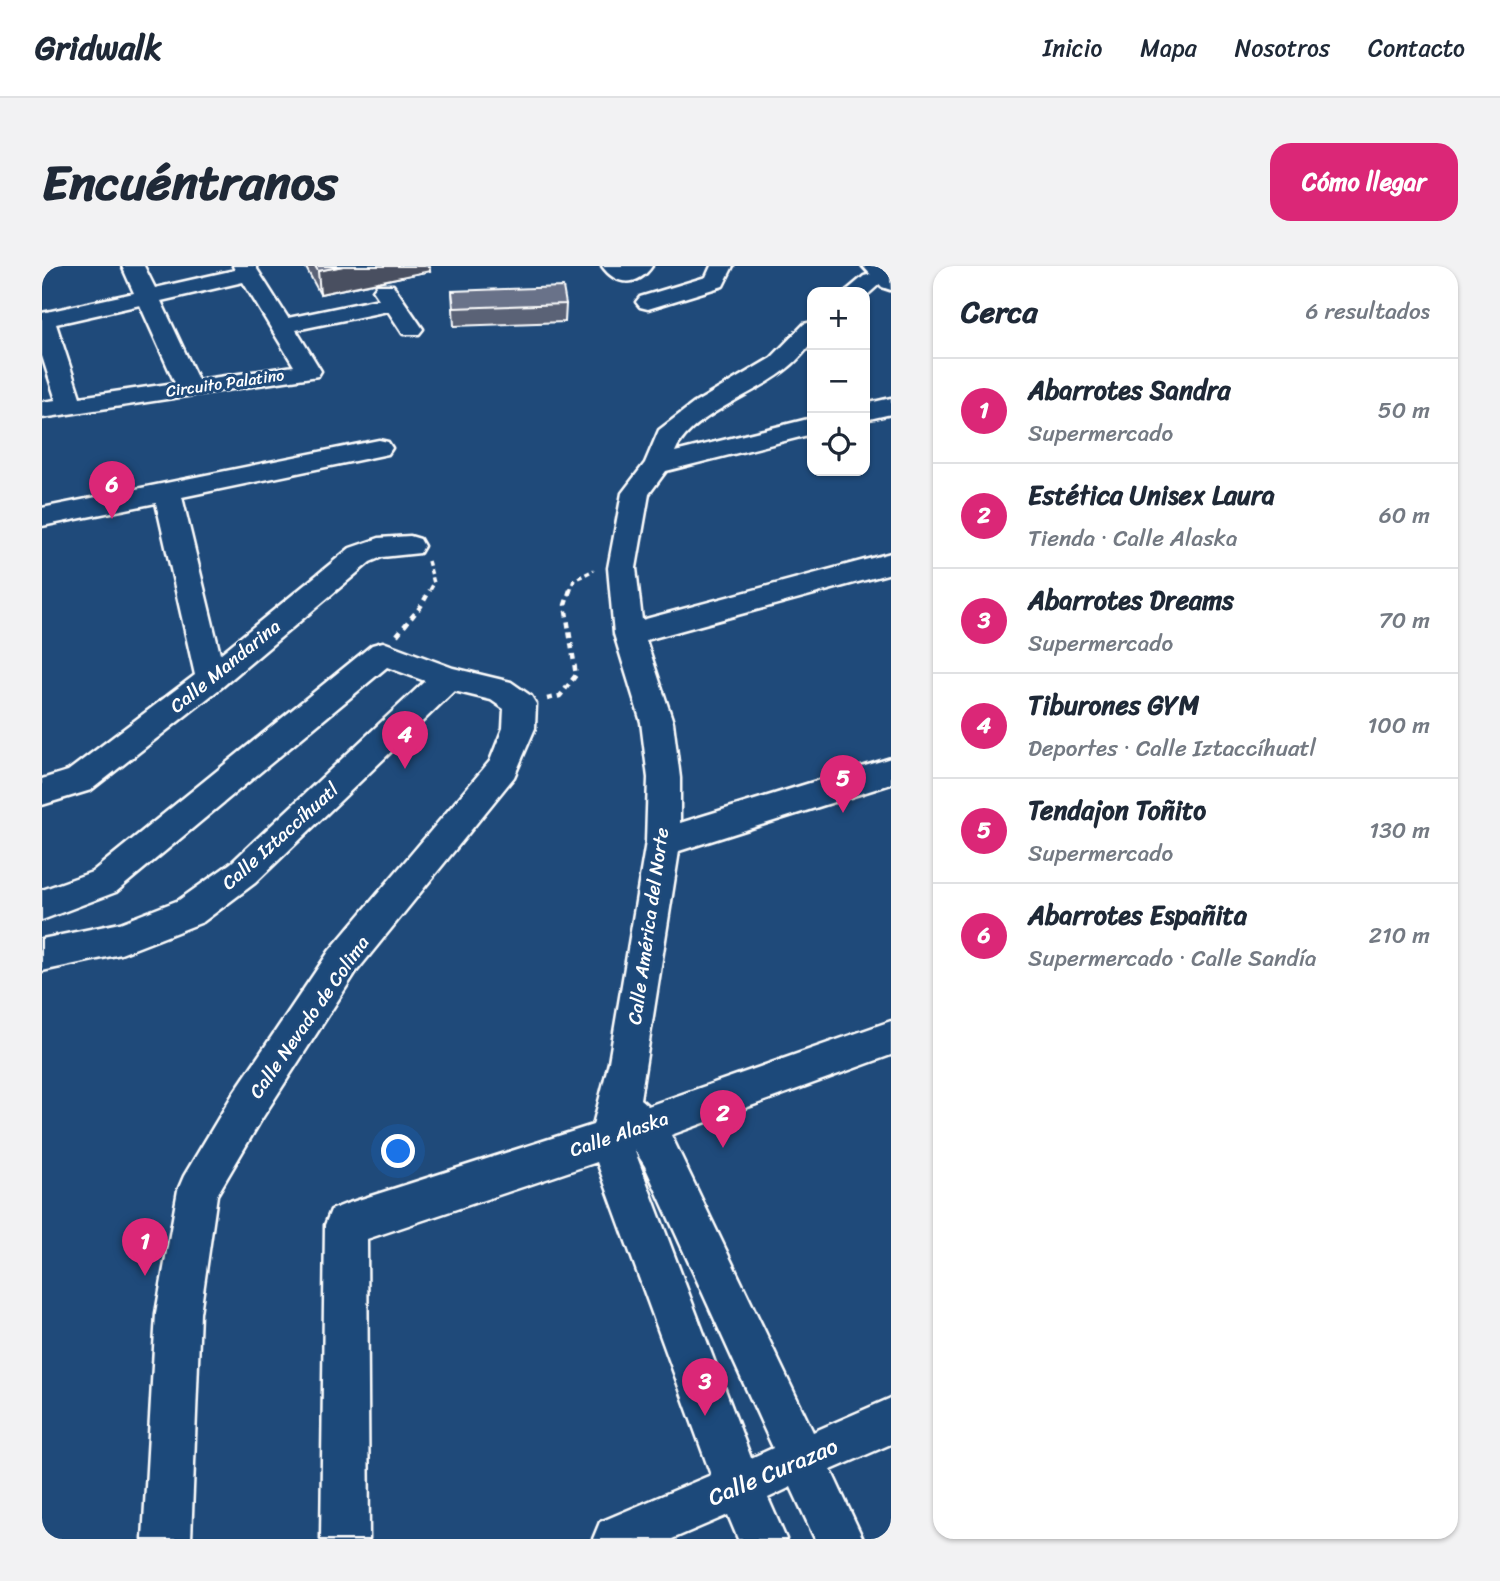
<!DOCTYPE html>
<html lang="es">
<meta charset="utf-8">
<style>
:root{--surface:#fff;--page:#f2f2f3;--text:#1f2937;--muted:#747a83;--line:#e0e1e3;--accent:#db2777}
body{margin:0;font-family:Sriracha,sans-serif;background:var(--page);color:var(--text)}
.controls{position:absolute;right:21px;top:21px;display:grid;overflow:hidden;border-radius:14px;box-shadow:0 2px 5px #0004}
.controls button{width:63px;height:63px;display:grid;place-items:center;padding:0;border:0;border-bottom:2px solid var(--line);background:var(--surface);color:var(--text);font:35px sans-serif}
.you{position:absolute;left:357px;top:886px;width:24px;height:24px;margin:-18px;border:5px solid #fff;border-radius:50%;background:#1a73e8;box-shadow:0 0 0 10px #1a73e833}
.badge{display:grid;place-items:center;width:46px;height:46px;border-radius:50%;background:var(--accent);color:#fff;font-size:23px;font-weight:700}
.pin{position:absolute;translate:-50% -58px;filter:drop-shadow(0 2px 4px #0008)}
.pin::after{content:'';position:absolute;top:37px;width:24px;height:21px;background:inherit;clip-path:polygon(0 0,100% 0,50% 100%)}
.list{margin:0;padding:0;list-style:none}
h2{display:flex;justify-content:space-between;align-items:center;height:91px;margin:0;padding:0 28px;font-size:30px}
h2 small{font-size:23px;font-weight:400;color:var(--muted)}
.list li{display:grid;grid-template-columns:46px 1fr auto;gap:21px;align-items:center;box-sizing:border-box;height:105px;padding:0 28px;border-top:2px solid var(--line)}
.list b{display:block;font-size:26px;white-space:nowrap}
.list p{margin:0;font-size:23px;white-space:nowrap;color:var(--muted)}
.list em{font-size:23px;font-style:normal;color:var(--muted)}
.icon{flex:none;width:38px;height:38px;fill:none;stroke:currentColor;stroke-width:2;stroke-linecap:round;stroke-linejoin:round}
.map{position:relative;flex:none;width:849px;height:1273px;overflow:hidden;border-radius:21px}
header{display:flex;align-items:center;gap:42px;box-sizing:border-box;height:98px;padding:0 35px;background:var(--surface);border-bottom:2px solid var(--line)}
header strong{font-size:33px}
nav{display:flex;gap:38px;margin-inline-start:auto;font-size:24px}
.intro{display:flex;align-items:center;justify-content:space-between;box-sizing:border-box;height:168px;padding:0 42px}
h1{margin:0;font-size:49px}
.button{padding:18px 32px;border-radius:21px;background:var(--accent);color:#fff;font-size:24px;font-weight:700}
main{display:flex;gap:42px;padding:0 42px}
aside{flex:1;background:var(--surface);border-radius:21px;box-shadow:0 2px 5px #0004}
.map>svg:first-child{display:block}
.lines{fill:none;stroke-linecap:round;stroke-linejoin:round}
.minor-casing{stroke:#fff;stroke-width:5}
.major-casing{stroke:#fff;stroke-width:6}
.path-far1{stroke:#fff;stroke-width:3.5;stroke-dasharray:5 3.5;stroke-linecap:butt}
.path{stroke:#fff;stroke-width:4.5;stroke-dasharray:6 5;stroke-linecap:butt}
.minor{fill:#1f4a7a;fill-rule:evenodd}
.major{fill:#1f4a7a;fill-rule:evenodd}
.wall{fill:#5a6276;stroke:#fff;stroke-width:2}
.shaded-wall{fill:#4a5060;stroke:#fff;stroke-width:2}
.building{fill:#697289;stroke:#fff;stroke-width:2}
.labels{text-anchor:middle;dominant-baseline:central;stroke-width:6;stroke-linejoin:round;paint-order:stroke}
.far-street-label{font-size:16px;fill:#fff;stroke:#1f4a7a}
.street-label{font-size:19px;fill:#fff;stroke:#1f4a7a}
.near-street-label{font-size:23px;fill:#fff;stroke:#1f4a7a}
</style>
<header>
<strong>Gridwalk</strong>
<nav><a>Inicio</a><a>Mapa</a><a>Nosotros</a><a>Contacto</a></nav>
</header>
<div class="intro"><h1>Encuéntranos</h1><a class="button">Cómo llegar</a></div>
<main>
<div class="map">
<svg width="849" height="1273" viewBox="0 0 849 1273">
<rect width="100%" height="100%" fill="#1f4a7a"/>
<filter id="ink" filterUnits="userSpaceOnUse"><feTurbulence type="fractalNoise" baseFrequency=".0143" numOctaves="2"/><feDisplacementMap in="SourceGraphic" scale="14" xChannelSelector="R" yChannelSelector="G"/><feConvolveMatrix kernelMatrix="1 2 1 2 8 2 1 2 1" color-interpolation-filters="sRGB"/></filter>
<g filter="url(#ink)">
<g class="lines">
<g class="minor-casing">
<path id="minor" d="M 80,0 L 102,0 L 113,22 L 193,4 L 191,0 L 213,0 L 246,52 L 337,33 L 331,24 L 335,19 L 351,19 L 381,63 L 377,68 L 361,68 L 346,45 L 254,64 L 279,105 L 276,110 L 0,152 L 0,136 L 14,134 L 0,90 L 0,47 L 92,27 ZM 201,16 L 252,100 L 156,114 L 119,35 ZM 98,39 L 133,117 L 38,131 L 14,58 Z
M 560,0 L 610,0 C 596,21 574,20 560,0 Z
M 669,0 L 691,0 L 681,20 L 606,43 L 598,41 L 594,36 L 598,31 L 664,11 Z
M 830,8 L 838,10 L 841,15 L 823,31 L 823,26 L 803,26 L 822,10 Z
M 770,56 L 770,77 C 763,85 756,94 747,101 C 718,127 647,149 633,186 L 770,152 L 770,168 L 624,205 L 607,228 L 594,302 L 600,354 L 849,287 L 849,307 L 604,374 L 631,456 L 638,512 L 638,557 L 849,492 L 849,518 L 637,585 L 598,833 L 606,840 L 849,755 L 849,789 L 629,869 L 771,1166 L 849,1132 L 849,1178 L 789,1204 L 821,1273 L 773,1273 L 749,1221 L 726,1232 L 744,1273 L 696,1273 L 686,1249 L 630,1273 L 551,1273 L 558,1256 L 669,1209 L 555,896 L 325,973 L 327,1273 L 279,1273 L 283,959 L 289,944 L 304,938 L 551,859 L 567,796 L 604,576 L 606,512 L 599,456 L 572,368 L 566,302 L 580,227 L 603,197 L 617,164 L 651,138 L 729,92 L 762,58 ZM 592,883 L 603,900 L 731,1182 L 709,1192 Z
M 849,132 L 849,148 L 823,154 L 823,138 Z
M 337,174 L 346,176 L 350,182 L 346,188 L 140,231 L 178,388 L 308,282 L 337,272 L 368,270 L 378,273 L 382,280 L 378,287 L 340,291 L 328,296 L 180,421 L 49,524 L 0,539 L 0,513 L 26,505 L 153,409 L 114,237 L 0,260 L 0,242 Z
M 341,376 L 411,402 L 469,416 L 489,430 L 494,438 L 493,462 L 472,511 L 314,706 L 219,854 L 175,929 L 158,1047 L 149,1273 L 101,1273 L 114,1047 L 136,924 L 142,910 L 191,828 L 288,684 L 448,495 L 461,462 L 462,443 L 449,434 L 412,425 L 213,617 L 161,656 L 79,688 L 0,705 L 0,673 L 78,657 L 137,634 L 189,597 L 383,415 L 345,401 L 74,626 L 0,654 L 0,624 L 50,606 L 330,379 Z"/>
</g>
<g class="major-casing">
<path id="major" d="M 821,0 L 847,0 L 849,24 L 840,21 Z"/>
</g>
<path class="path-far1" d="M 386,295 L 392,317 L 387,326
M 528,326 L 532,314 L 552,304"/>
<path class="path" d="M 355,369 L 379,340 L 388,324
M 505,433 L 518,430 L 534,409 L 523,339 L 528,324"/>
<use href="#minor" class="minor"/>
<use href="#major" class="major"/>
</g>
<path class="wall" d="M 263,0 L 387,0 L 388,5 L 278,28 Z
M 410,25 L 524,38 L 523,56 L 412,60 Z"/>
<path class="shaded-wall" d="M 301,0 L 387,0 L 388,5 L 278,28 L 276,5 Z"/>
<path class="building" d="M 273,0 L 301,0 L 276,5 Z
M 521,21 L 524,38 L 412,42 L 410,25 Z"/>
</g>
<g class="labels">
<g class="far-street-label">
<text transform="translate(183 117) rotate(-8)">Circuito Palatino</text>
</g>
<g class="street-label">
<text transform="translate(183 400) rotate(-39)">Calle Mandarina</text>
<text transform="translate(238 570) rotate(-42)">Calle Iztaccíhuatl</text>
<text transform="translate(606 660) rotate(-82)">Calle América del Norte</text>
<text transform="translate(267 751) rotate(-55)">Calle Nevado de Colima</text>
<text transform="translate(577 868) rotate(-19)">Calle Alaska</text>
</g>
<g class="near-street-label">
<text transform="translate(731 1206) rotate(-23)">Calle Curazao</text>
</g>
</g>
</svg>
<div class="controls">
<button>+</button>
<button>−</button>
<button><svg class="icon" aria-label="locate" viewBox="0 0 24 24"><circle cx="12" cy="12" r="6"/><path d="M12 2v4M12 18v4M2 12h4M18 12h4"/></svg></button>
</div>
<div class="you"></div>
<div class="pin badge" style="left:103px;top:1010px">1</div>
<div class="pin badge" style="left:681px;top:882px">2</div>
<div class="pin badge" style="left:663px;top:1150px">3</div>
<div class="pin badge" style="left:363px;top:503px">4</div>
<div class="pin badge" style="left:801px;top:547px">5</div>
<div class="pin badge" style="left:70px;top:253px">6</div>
</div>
<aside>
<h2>Cerca<small>6 resultados</small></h2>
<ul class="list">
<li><span class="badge">1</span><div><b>Abarrotes Sandra</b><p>Supermercado</p></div><em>50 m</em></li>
<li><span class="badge">2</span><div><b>Estética Unisex Laura</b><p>Tienda · Calle Alaska</p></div><em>60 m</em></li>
<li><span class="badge">3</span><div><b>Abarrotes Dreams</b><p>Supermercado</p></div><em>70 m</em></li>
<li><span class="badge">4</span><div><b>Tiburones GYM</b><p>Deportes · Calle Iztaccíhuatl</p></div><em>100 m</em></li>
<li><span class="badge">5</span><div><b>Tendajon Toñito</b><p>Supermercado</p></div><em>130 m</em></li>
<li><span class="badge">6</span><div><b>Abarrotes Españita</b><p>Supermercado · Calle Sandía</p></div><em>210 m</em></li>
</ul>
</aside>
</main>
